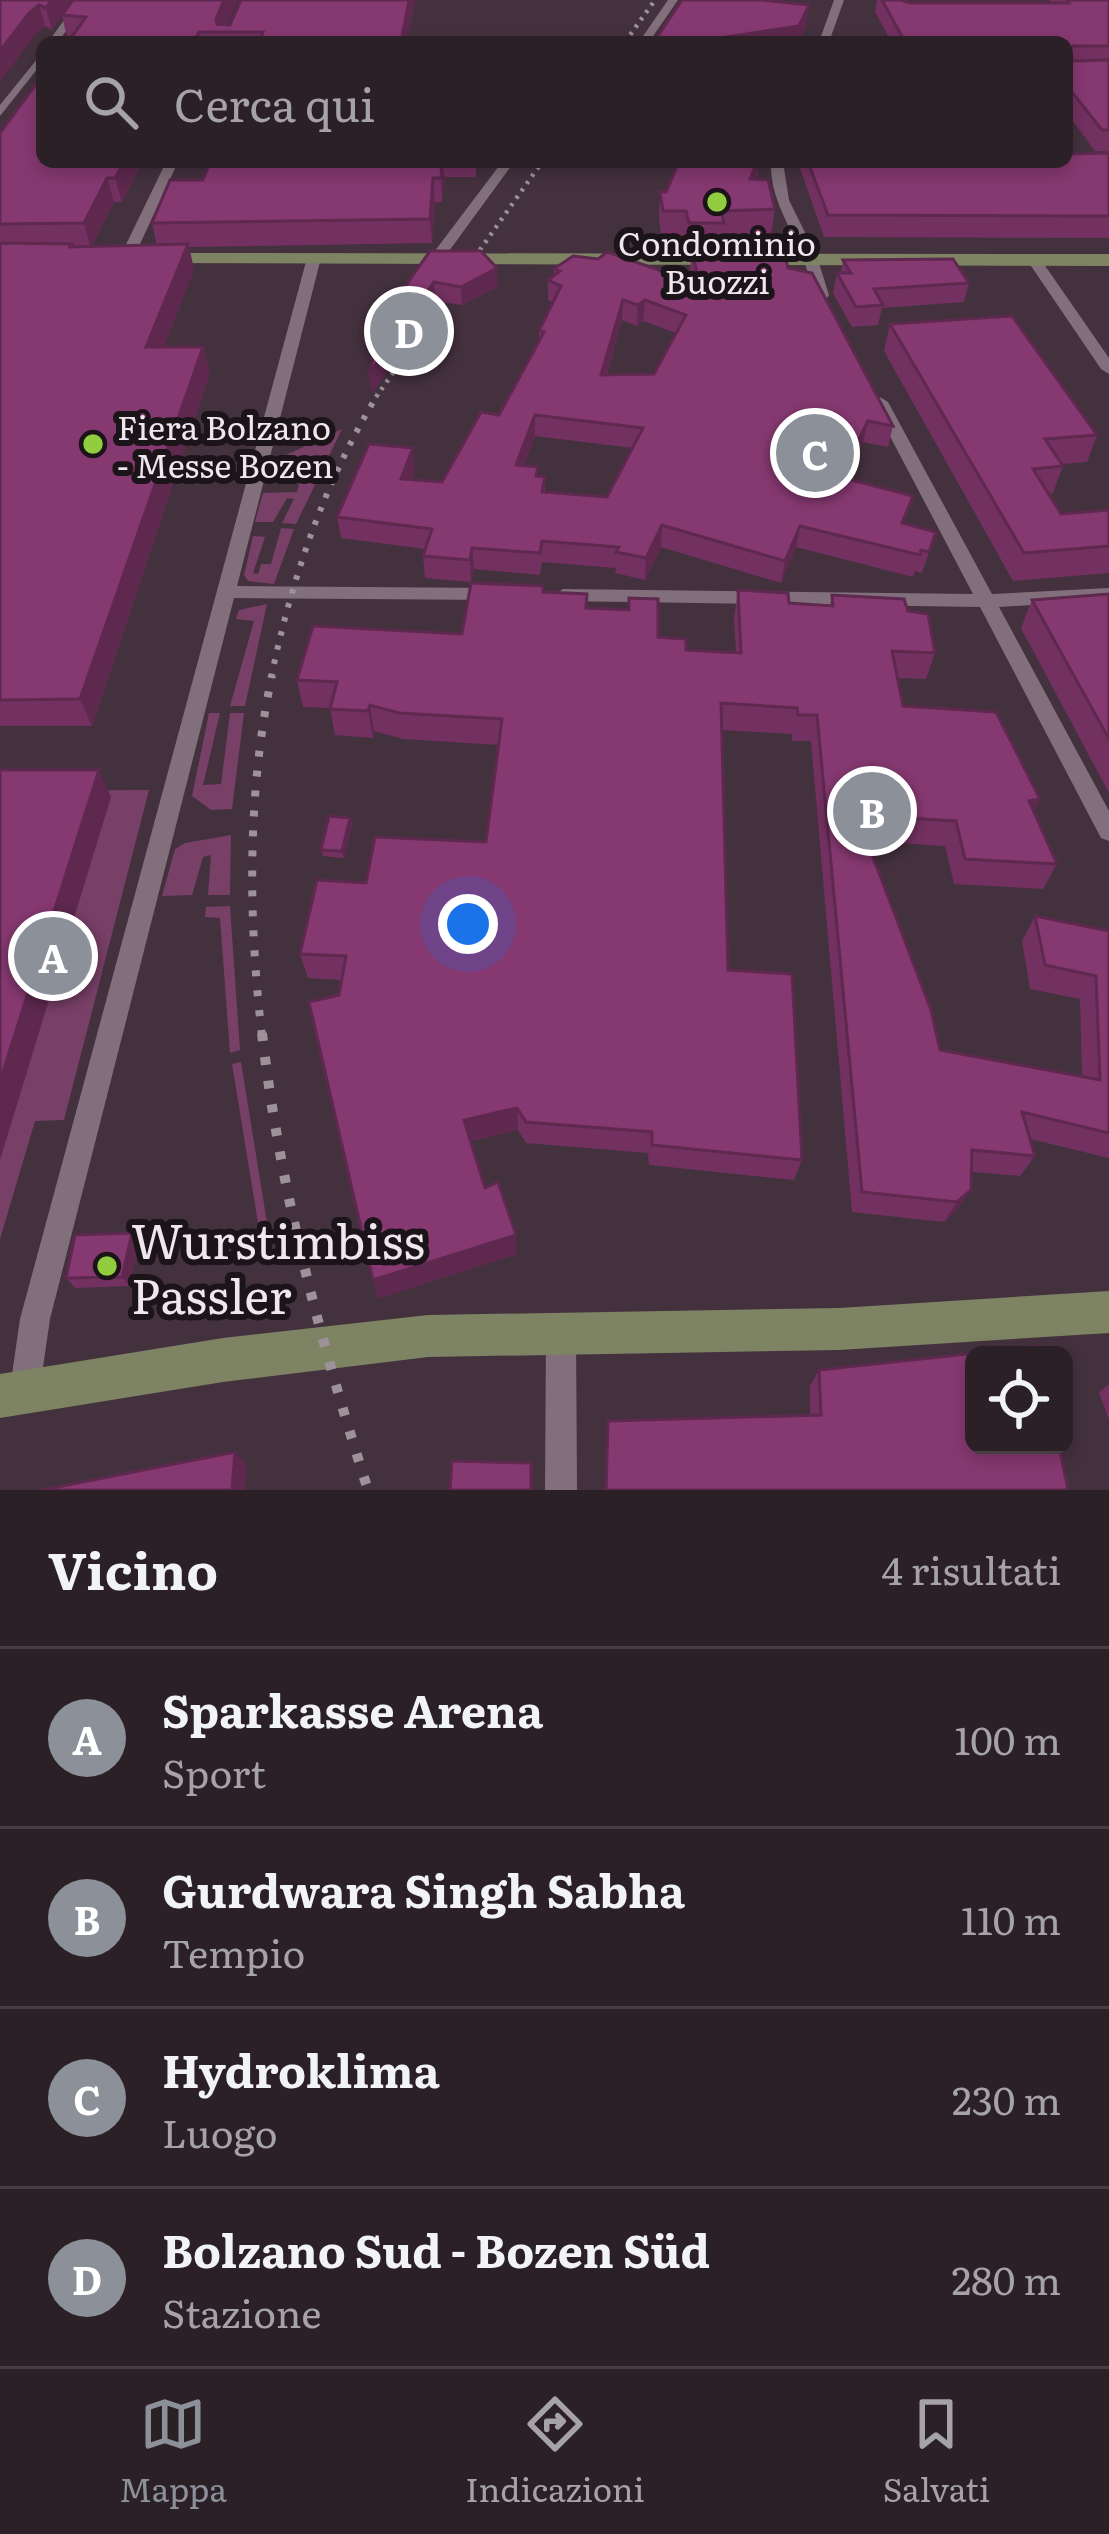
<!DOCTYPE html>
<html lang="it">
<meta charset="utf-8">
<style>
:root{--surface:#2a2026;--page:#362d32;--text:#f1f3f6;--muted:#a5a3a7;--line:#463e43;--accent:#8c9099}
body{margin:0;font-family:Literata,serif;background:var(--page);color:var(--text)}
.controls{position:absolute;right:36px;bottom:36px;display:grid;overflow:hidden;border-radius:18px;box-shadow:0 6px 18px #0003}
.controls button{width:108px;height:108px;display:grid;place-items:center;padding:0;border:0;border-bottom:3px solid var(--line);background:var(--surface);color:var(--text);font:60px sans-serif}
.you{position:absolute;left:468px;top:924px;width:42px;height:42px;margin:-30px;border:9px solid #fff;border-radius:50%;background:#1a73e8;box-shadow:0 0 0 18px #1a73e833}
.badge{display:grid;place-items:center;width:78px;height:78px;border-radius:50%;background:var(--accent);color:#fff;font-size:39px;font-weight:700}
.pin{position:absolute;translate:-50% -50%;border:6px solid #fff;box-shadow:0 3px 12px #0006}
.list{margin:0;padding:0;list-style:none}
h2{display:flex;justify-content:space-between;align-items:center;height:156px;margin:0;padding:0 48px;font-size:51px}
h2 small{font-size:39px;font-weight:400;color:var(--muted)}
.list li{display:grid;grid-template-columns:78px 1fr auto;gap:36px;align-items:center;box-sizing:border-box;height:180px;padding:0 48px;border-top:3px solid var(--line)}
.list b{display:block;font-size:45px;white-space:nowrap}
.list p{margin:0;font-size:39px;white-space:nowrap;color:var(--muted)}
.list em{font-size:39px;font-style:normal;color:var(--muted)}
.icon{flex:none;width:66px;height:66px;fill:none;stroke:currentColor;stroke-width:2;stroke-linecap:round;stroke-linejoin:round}
.map{position:relative;flex:none;width:1109px;height:1490px;overflow:hidden}
.search{position:absolute;background:var(--surface);box-shadow:0 6px 18px #0003;left:36px;right:36px;top:36px;height:132px;display:flex;align-items:center;gap:30px;box-sizing:border-box;padding:0 42px;border-radius:18px;color:var(--muted);font-size:45px}
.sheet{height:876px;background:var(--surface)}
nav{display:flex;justify-content:space-around;align-items:center;box-sizing:border-box;height:168px;border-top:3px solid var(--line);background:var(--surface);font-size:33px;color:var(--muted)}
nav a{display:grid;justify-items:center;gap:6px}
nav .on{color:var(--accent)}
.map>svg:first-child{display:block}
.built{fill:#44313e;fill-rule:evenodd}
.green{fill:#783f67}
.lines{fill:none;stroke-linecap:round;stroke-linejoin:round}
.minor{fill:#81707b;fill-rule:evenodd}
.secondary{fill:#7e8363;fill-rule:evenodd}
.rail-far3{stroke:#9d9299;stroke-width:4.5;stroke-dasharray:3 6;stroke-linecap:butt}
.rail-far2{stroke:#9d9299;stroke-width:6;stroke-dasharray:4.5 10;stroke-linecap:butt}
.rail-far1{stroke:#9d9299;stroke-width:8;stroke-dasharray:6 14;stroke-linecap:butt}
.rail{stroke:#9d9299;stroke-width:10;stroke-dasharray:8 16;stroke-linecap:butt}
.wall{fill:#733161;fill-rule:evenodd}
.shaded-wall{fill:#5e284f}
.building{fill:#863971;stroke:#5e284f;stroke-width:3;fill-rule:evenodd}
.poi-dot{fill:#91cd3f;stroke:#1b1419;stroke-width:4.5}
.labels{text-anchor:middle;dominant-baseline:central;stroke-width:12;stroke-linejoin:round;paint-order:stroke}
.far-poi-label{font-size:33px;fill:#f0e7ed;stroke:#1b1419}
.near-poi-label{font-size:48px;fill:#f0e7ed;stroke:#1b1419;text-anchor:start}
</style>
<div class="map">
<svg width="1109" height="1490" viewBox="0 0 1109 1490">
<rect width="100%" height="100%" fill="#382a33"/>
<path class="built" d="M 0,0 L 1109,0 L 1109,1490 L 0,1490 ZM 42,42 L 1067,42 L 1067,162 L 42,162 ZM 974,1355 L 1064,1355 L 1064,1445 L 974,1445 Z"/>
<path class="green" d="M 342,429 L 296,524 L 282,523 L 294,499 L 287,498 L 273,522 L 255,522 L 263,493 L 297,492 L 304,467 L 272,466 L 273,461 Z
M 281,528 L 294,529 L 274,584 L 248,581 L 244,575 L 253,536 L 265,537 L 253,573 L 258,574 L 261,564 L 271,564 Z
M 267,604 L 245,706 L 230,706 L 254,621 L 236,619 L 239,610 Z
M 209,713 L 220,713 L 203,785 L 221,784 L 230,713 L 244,713 L 232,809 L 211,810 L 192,796 Z
M 149,790 L 64,1120 L 35,1121 L 0,1239 L 0,791 Z
M 231,835 L 230,895 L 208,895 L 211,855 L 203,857 L 192,895 L 162,896 L 175,849 L 185,843 Z
M 230,906 L 240,1050 L 230,1053 L 220,918 L 205,917 L 206,907 Z
M 241,1062 L 269,1235 L 261,1241 L 232,1064 Z"/>
<g class="lines">
<path class="minor" d="M 79,0 L 89,0 L 58,42 L 48,42 Z
M 668,0 L 678,0 L 649,42 L 639,42 Z
M 834,0 L 844,0 L 829,42 L 819,42 Z
M 42,53 L 42,63 L 0,116 L 0,105 Z
M 166,162 L 178,162 L 133,259 L 121,262 L 119,259 Z
M 502,162 L 514,162 L 441,262 L 431,262 L 431,256 Z
M 771,162 L 783,162 L 789,200 L 817,257 L 829,295 L 827,298 L 817,298 C 809,284 808,268 801,253 C 788,222 770,197 771,162 Z
M 314,254 L 321,258 L 237,586 L 496,588 L 505,594 L 496,600 L 234,598 L 50,1319 L 39,1395 L 35,1406 L 24,1410 L 13,1406 L 9,1395 L 20,1319 L 307,258 Z
M 1029,257 L 1039,257 L 1109,358 L 1109,374 L 1101,369 L 1027,260 Z
M 880,397 L 888,402 L 992,594 L 1109,588 L 1109,600 L 999,607 L 1109,811 L 1109,841 L 1101,838 L 980,607 L 563,601 L 554,595 L 563,589 L 973,594 L 872,402 Z
M 561,1318 L 572,1322 L 576,1333 L 577,1490 L 545,1490 L 546,1333 L 550,1322 Z"/>
<path class="secondary" d="M 150,253 L 1109,254 L 1109,266 L 143,263 L 143,255 Z
M 1109,1291 L 1109,1333 L 839,1350 L 428,1357 L 223,1382 L 0,1418 L 0,1374 L 223,1338 L 428,1315 L 839,1308 Z"/>
<path class="rail-far3" d="M 625,42 L 655,0
M 376,397 L 542,162"/>
<path class="rail-far2" d="M 271,678 C 292,577 324,483 378,394"/>
<path class="rail-far1" d="M 262,1036 C 248,917 247,793 272,675"/>
<path class="rail" d="M 262,1033 C 280,1190 320,1340 368,1490"/>
</g>
<path class="wall" d="M 0,0 L 237,0 L 227,25 L 230,25 L 241,0 L 415,0 L 407,42 L 68,42 L 71,37 L 67,37 L 62,16 L 52,30 L 45,26 L 35,35 Z
M 877,0 L 901,0 L 910,3 L 1051,3 L 1049,0 L 1109,0 L 1109,152 L 1095,151 L 1067,113 L 1067,42 L 891,42 L 875,11 Z
M 0,133 L 42,162 L 150,162 L 149,164 L 141,164 L 122,202 L 114,202 L 91,247 L 157,245 L 152,223 L 203,180 L 210,162 L 476,162 L 476,177 L 445,177 L 442,202 L 435,202 L 432,243 L 189,247 L 194,269 L 164,347 L 203,347 L 210,373 L 92,726 L 0,726 Z
M 1109,153 L 1109,238 L 824,237 L 800,168 L 801,162 L 1067,162 Z
M 670,162 L 759,162 L 757,179 L 775,209 L 771,235 L 723,236 L 721,249 L 687,249 L 684,236 L 661,236 L 659,217 L 660,192 L 666,192 L 679,163 Z
M 692,250 L 730,260 L 788,268 L 893,426 L 888,447 L 863,442 L 845,478 L 905,524 L 936,532 L 922,573 L 915,571 L 913,577 L 796,547 L 781,583 L 661,547 L 645,580 L 615,573 L 616,568 L 542,562 L 540,575 L 474,569 L 471,582 L 425,578 L 423,556 L 425,549 L 341,538 L 337,517 L 415,469 L 412,479 L 442,482 L 499,415 L 539,342 L 539,331 L 553,302 L 548,300 L 548,280 L 554,276 L 554,269 L 693,282 L 690,270 ZM 622,320 L 637,326 L 643,321 L 676,333 L 654,374 L 607,374 ZM 535,436 L 633,448 L 607,497 L 545,493 L 545,477 L 538,476 L 524,466 Z
M 430,251 L 498,287 L 462,305 L 436,301 L 372,393 Z
M 843,260 L 969,283 L 964,302 L 882,308 L 878,325 L 852,327 L 833,293 L 837,273 L 841,273 Z
M 890,324 L 1097,435 L 1087,462 L 1061,464 L 1063,466 L 1053,493 L 1049,494 L 1061,514 L 1109,510 L 1109,573 L 1013,581 L 884,351 Z
M 738,590 L 789,603 L 830,606 L 832,595 L 908,611 L 935,653 L 926,679 L 898,678 L 903,706 L 1040,799 L 1034,812 L 1057,864 L 1043,889 L 954,884 L 945,846 L 867,841 L 940,1050 L 1082,1077 L 1080,999 L 1030,989 L 1022,941 L 1035,916 L 1109,931 L 1109,1158 L 1030,1139 L 1035,1156 L 1020,1176 L 971,1172 L 957,1210 L 944,1222 L 852,1212 L 811,741 L 792,741 L 792,734 L 721,730 L 728,970 L 802,1160 L 794,1180 L 649,1165 L 648,1153 L 526,1143 L 518,1130 L 470,1141 L 485,1188 L 517,1254 L 379,1298 L 373,1280 L 339,995 L 341,980 L 308,978 L 300,954 L 366,883 L 486,842 L 499,745 L 403,739 L 374,731 L 373,738 L 335,735 L 330,708 L 303,707 L 297,680 L 462,634 L 544,592 L 686,650 L 736,653 L 734,617 Z
M 1109,594 L 1109,793 L 1021,628 L 1032,600 Z
M 350,818 L 352,825 L 344,858 L 323,856 L 321,850 Z
M 139,1243 L 129,1286 L 75,1288 L 66,1278 Z
M 819,1370 L 1068,1490 L 605,1490 L 608,1421 L 810,1415 L 810,1386 Z
M 1109,1384 L 1109,1420 L 1099,1392 Z"/>
<path class="shaded-wall" d="M 52,0 L 73,0 L 52,30 L 46,8 Z
M 224,0 L 237,0 L 224,32 L 218,32 L 216,19 Z
M 409,0 L 415,0 L 407,42 L 401,42 Z
M 39,5 L 45,26 L 35,35 L 0,82 L 0,51 L 29,13 Z
M 809,5 L 806,27 L 799,42 L 694,42 Z
M 124,162 L 141,162 L 141,164 L 122,202 L 115,178 Z
M 442,162 L 445,177 L 442,202 L 441,178 Z
M 757,162 L 759,162 L 757,179 L 750,179 Z
M 107,178 L 114,202 L 91,248 L 84,223 Z
M 433,178 L 435,202 L 432,243 L 430,219 Z
M 188,244 L 194,269 L 154,373 L 146,347 Z
M 497,268 L 498,287 L 462,305 L 461,287 Z
M 434,282 L 436,301 L 372,393 L 369,374 Z
M 623,300 L 622,320 L 600,396 L 601,375 Z
M 645,300 L 643,321 L 637,326 L 638,305 Z
M 203,347 L 210,373 L 92,726 L 80,699 Z
M 535,415 L 535,436 L 517,486 L 516,465 Z
M 868,421 L 863,442 L 835,499 L 840,477 Z
M 413,448 L 415,469 L 404,500 L 401,479 Z
M 662,525 L 661,547 L 645,580 L 646,558 Z
M 800,526 L 796,547 L 781,583 L 785,561 Z
M 472,548 L 474,569 L 471,582 L 470,560 Z
M 370,705 L 374,731 L 373,738 L 368,711 Z
M 99,770 L 111,797 L 0,1160 L 0,1081 Z
M 1040,799 L 1028,825 L 1029,801 Z
M 350,818 L 352,825 L 344,858 L 342,851 Z
M 517,1108 L 518,1130 L 466,1141 L 464,1120 Z
M 971,1190 L 957,1210 L 944,1222 L 957,1202 Z
M 132,1233 L 139,1243 L 129,1286 L 122,1277 Z
M 516,1235 L 517,1254 L 379,1298 L 373,1280 Z
M 235,1452 L 247,1465 L 245,1490 L 232,1490 Z"/>
<path class="building" d="M 0,0 L 52,0 L 46,8 L 39,5 L 29,13 L 0,51 Z
M 73,0 L 224,0 L 216,19 L 217,24 L 230,25 L 241,0 L 409,0 L 401,42 L 259,42 L 263,32 L 199,32 L 194,42 L 68,42 L 86,17 L 62,15 Z
M 682,0 L 762,0 L 809,5 L 799,26 L 694,42 L 654,42 Z
M 882,0 L 901,0 L 910,3 L 1069,3 L 1067,0 L 1109,0 L 1109,46 L 1073,46 L 1068,51 L 1073,61 L 1109,60 L 1109,130 L 1102,130 L 1067,86 L 1067,42 L 905,42 Z
M 42,76 L 42,162 L 124,162 L 115,178 L 107,178 L 84,223 L 0,224 L 0,133 Z
M 1109,153 L 1109,216 L 828,215 L 808,162 L 1067,162 L 1067,154 Z
M 210,162 L 442,162 L 441,178 L 433,178 L 430,219 L 152,223 L 170,180 L 203,180 Z
M 679,162 L 757,162 L 750,179 L 768,180 L 775,209 L 721,211 L 724,223 L 689,223 L 686,211 L 663,211 L 660,192 L 666,192 Z
M 0,243 L 72,244 L 70,247 L 188,244 L 146,347 L 203,347 L 80,699 L 0,700 Z
M 692,250 L 728,250 L 730,260 L 786,259 L 788,268 L 812,273 L 893,426 L 868,421 L 840,477 L 913,496 L 902,523 L 936,532 L 929,552 L 921,550 L 920,555 L 800,526 L 785,561 L 662,525 L 646,558 L 616,552 L 619,547 L 542,541 L 540,553 L 472,548 L 470,560 L 423,556 L 432,529 L 337,517 L 369,444 L 413,448 L 401,479 L 442,482 L 481,412 L 499,415 L 544,332 L 539,331 L 561,286 L 548,280 L 560,271 L 554,269 L 573,256 L 598,259 L 607,252 L 699,284 ZM 623,300 L 638,305 L 645,300 L 686,315 L 654,374 L 601,375 ZM 535,415 L 643,428 L 607,497 L 542,492 L 545,477 L 536,476 L 538,467 L 516,465 Z
M 430,251 L 481,251 L 497,268 L 461,287 L 434,282 L 369,374 L 383,308 L 390,308 Z
M 953,259 L 969,283 L 874,289 L 883,305 L 856,307 L 837,273 L 851,273 L 843,260 Z
M 1012,316 L 1097,435 L 1045,439 L 1063,466 L 1033,469 L 1061,514 L 1109,510 L 1109,546 L 1024,553 L 890,324 Z
M 471,583 L 543,586 L 543,592 L 587,594 L 586,608 L 629,610 L 629,598 L 658,599 L 658,637 L 686,639 L 686,650 L 741,653 L 738,590 L 788,593 L 789,603 L 833,606 L 832,595 L 904,599 L 908,611 L 928,614 L 935,653 L 892,651 L 903,706 L 996,712 L 1040,799 L 1029,801 L 1057,864 L 965,859 L 956,821 L 857,815 L 931,1010 L 940,1050 L 1100,1080 L 1096,976 L 1045,965 L 1035,916 L 1109,931 L 1109,1133 L 1022,1112 L 1035,1156 L 972,1150 L 971,1190 L 957,1202 L 862,1192 L 817,715 L 798,715 L 797,708 L 721,703 L 728,970 L 792,974 L 802,1160 L 652,1145 L 652,1132 L 526,1122 L 517,1108 L 464,1120 L 485,1188 L 498,1182 L 516,1235 L 373,1280 L 309,1002 L 339,995 L 346,956 L 300,954 L 317,880 L 366,883 L 375,837 L 486,842 L 502,719 L 399,713 L 370,705 L 368,711 L 330,709 L 337,682 L 297,680 L 313,626 L 462,634 Z
M 1109,594 L 1109,739 L 1032,600 Z
M 0,770 L 99,770 L 0,1081 Z
M 329,816 L 350,818 L 342,851 L 321,850 Z
M 132,1233 L 122,1277 L 66,1278 L 75,1235 Z
M 1040,1346 L 1042,1355 L 974,1355 L 974,1445 L 1059,1445 L 1068,1490 L 606,1490 L 608,1421 L 821,1415 L 819,1370 Z
M 235,1452 L 232,1490 L 42,1490 Z
M 452,1461 L 531,1463 L 531,1490 L 450,1490 Z"/>
<g class="poi-dot">
<circle cx="717" cy="202" r="12"/>
<circle cx="93" cy="444" r="12"/>
<circle cx="107" cy="1266" r="12"/>
</g>
<g class="labels">
<g class="far-poi-label">
<text x="717" y="241">Condominio<tspan x="717" dy="38">Buozzi</tspan></text>
<text x="117" y="425" text-anchor="start">Fiera Bolzano<tspan x="117" dy="38">- Messe Bozen</tspan></text>
</g>
<g class="near-poi-label">
<text x="131" y="1238">Wurstimbiss<tspan x="131" dy="55">Passler</tspan></text>
</g>
</g>
</svg>
<div class="controls">
<button><svg class="icon" aria-label="locate" viewBox="0 0 24 24"><circle cx="12" cy="12" r="6"/><path d="M12 2v4M12 18v4M2 12h4M18 12h4"/></svg></button>
</div>
<div class="you"></div>
<div class="pin badge" style="left:53px;top:956px">A</div>
<div class="pin badge" style="left:872px;top:811px">B</div>
<div class="pin badge" style="left:815px;top:453px">C</div>
<div class="pin badge" style="left:409px;top:331px">D</div>
<div class="search"><svg class="icon" aria-label="search" viewBox="0 0 24 24"><circle cx="10" cy="10" r="6"/><path d="M15 15l6 6"/></svg>Cerca qui</div>
</div>
<section class="sheet">
<h2>Vicino<small>4 risultati</small></h2>
<ul class="list">
<li><span class="badge">A</span><div><b>Sparkasse Arena</b><p>Sport</p></div><em>100 m</em></li>
<li><span class="badge">B</span><div><b>Gurdwara Singh Sabha</b><p>Tempio</p></div><em>110 m</em></li>
<li><span class="badge">C</span><div><b>Hydroklima</b><p>Luogo</p></div><em>230 m</em></li>
<li><span class="badge">D</span><div><b>Bolzano Sud - Bozen Süd</b><p>Stazione</p></div><em>280 m</em></li>
</ul>
</section>
<nav>
<a class="on"><svg class="icon" aria-label="map" viewBox="0 0 24 24"><path d="M3 6l6-2 6 2 6-2v14l-6 2-6-2-6 2zM9 4v14M15 6v14"/></svg>Mappa</a>
<a><svg class="icon" aria-label="directions" viewBox="0 0 24 24"><path d="M12 3l9 9-9 9-9-9zM9 14v-3h6M13 9l2 2-2 2"/></svg>Indicazioni</a>
<a><svg class="icon" aria-label="saved" viewBox="0 0 24 24"><path d="M7 4h10v16l-5-4-5 4z"/></svg>Salvati</a>
</nav>
